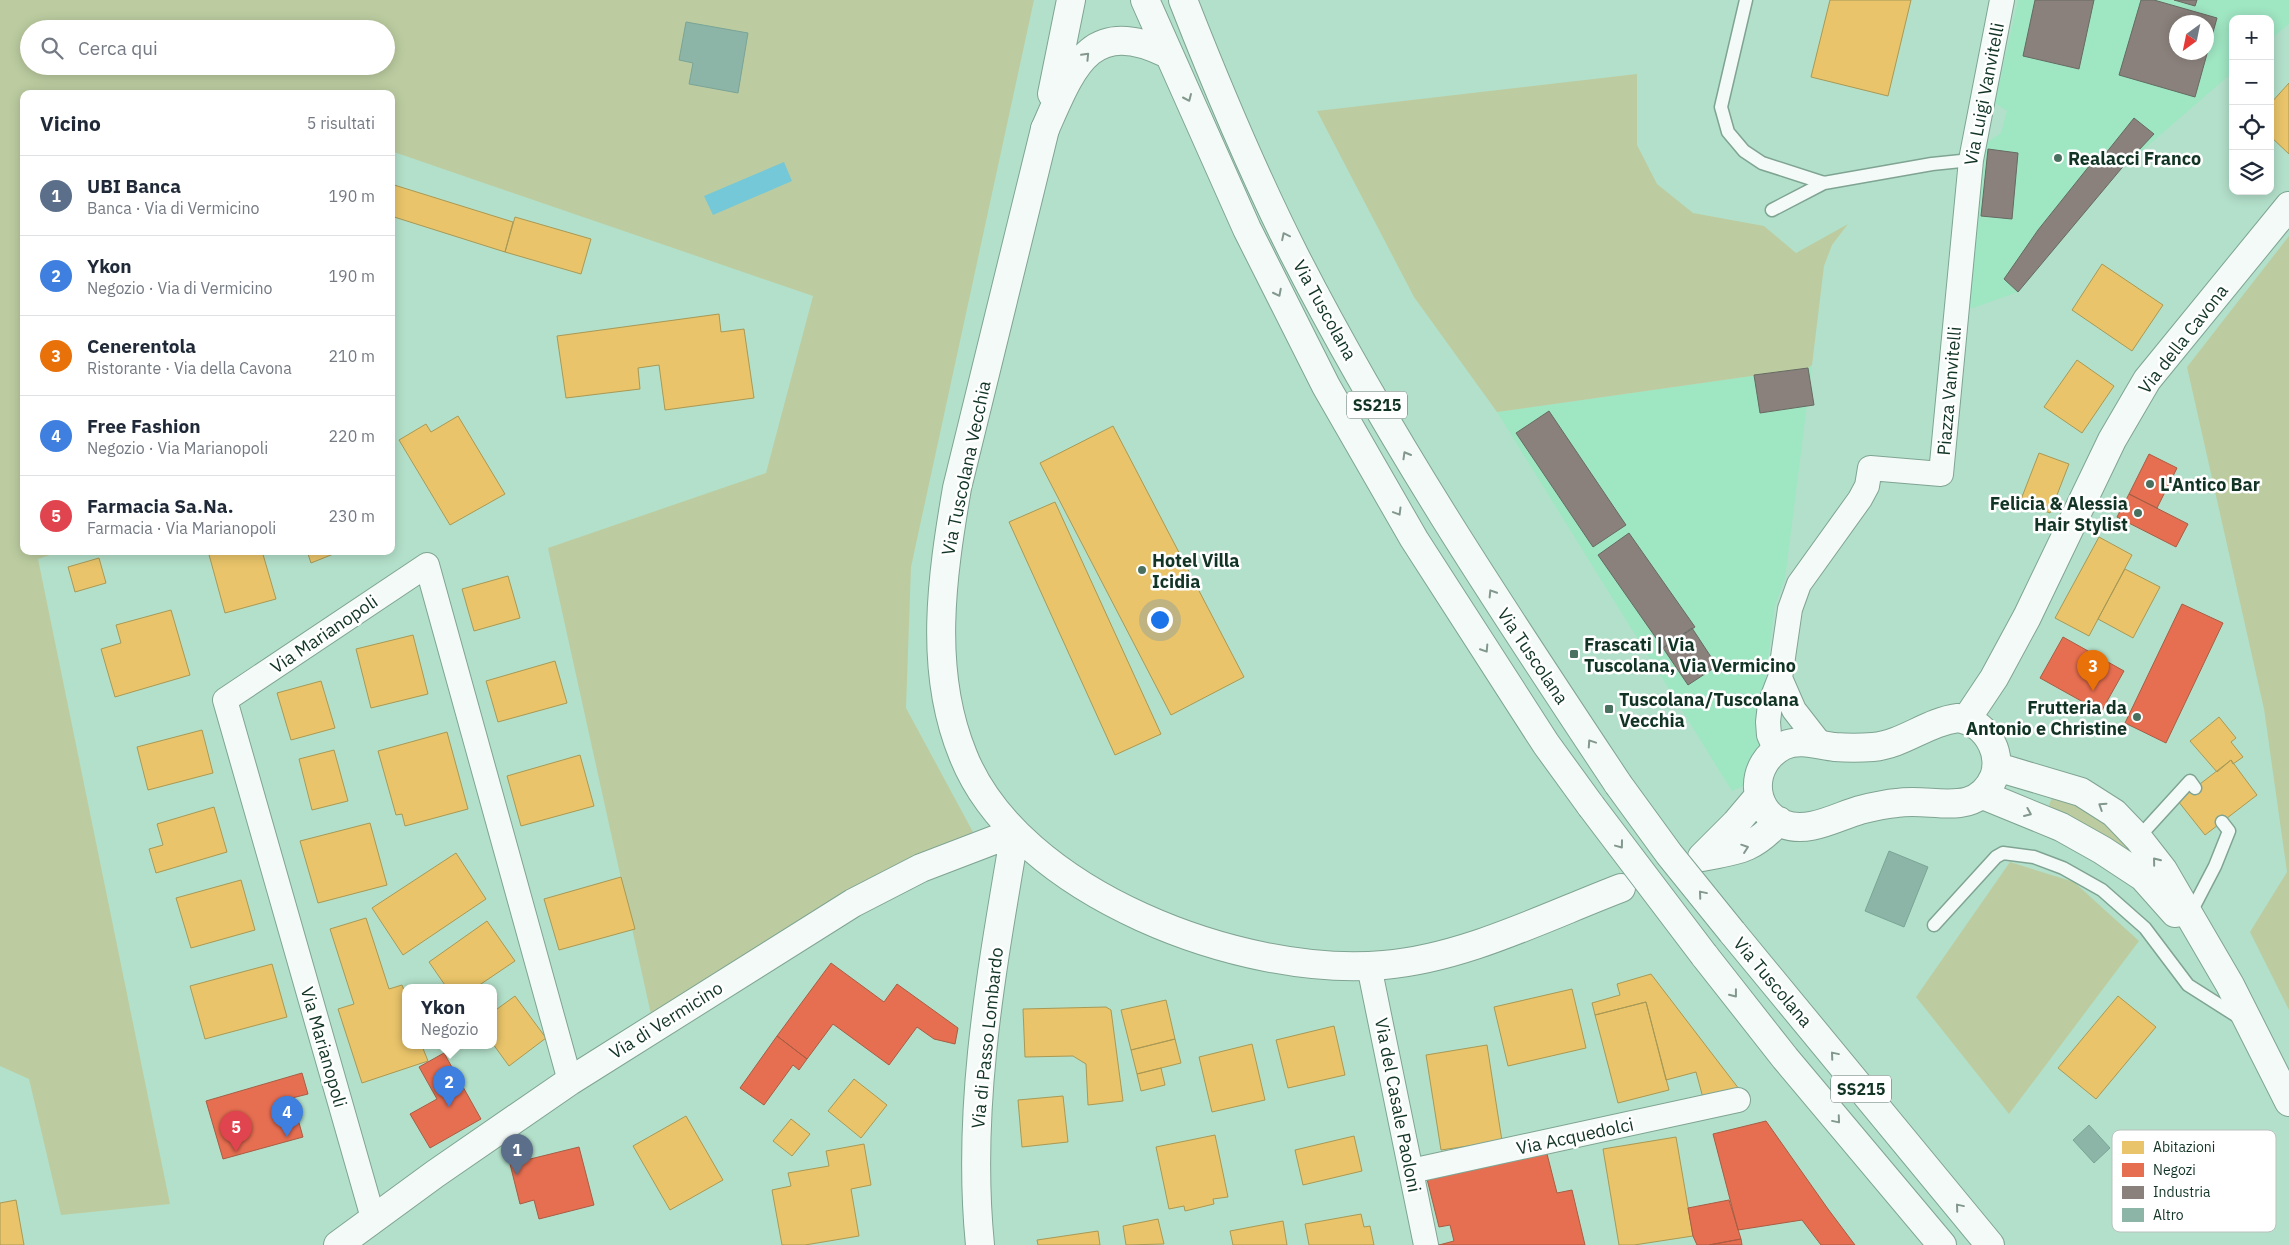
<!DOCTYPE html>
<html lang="it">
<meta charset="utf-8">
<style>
:root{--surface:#fff;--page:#f2f2f3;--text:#1f2937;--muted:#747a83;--line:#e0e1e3;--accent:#4a705f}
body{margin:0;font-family:"IBM Plex Sans",sans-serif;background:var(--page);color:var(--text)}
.controls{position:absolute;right:15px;top:15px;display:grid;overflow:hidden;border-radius:10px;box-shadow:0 2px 12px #0003}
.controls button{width:45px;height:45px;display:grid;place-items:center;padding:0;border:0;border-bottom:1px solid var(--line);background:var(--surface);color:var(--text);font:25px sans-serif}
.compass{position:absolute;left:2169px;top:15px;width:45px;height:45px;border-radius:50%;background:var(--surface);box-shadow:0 2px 12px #0003;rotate:213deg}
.you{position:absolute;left:1159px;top:619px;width:18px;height:18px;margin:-12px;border:4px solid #fff;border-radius:50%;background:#1a73e8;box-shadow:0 0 0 8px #1a73e833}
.badge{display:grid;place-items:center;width:32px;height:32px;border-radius:50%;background:var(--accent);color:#fff;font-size:16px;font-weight:700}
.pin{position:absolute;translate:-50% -41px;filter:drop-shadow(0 1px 2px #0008)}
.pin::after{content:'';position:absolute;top:26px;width:18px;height:15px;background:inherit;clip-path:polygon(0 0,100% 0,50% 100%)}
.popup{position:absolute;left:402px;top:984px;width:95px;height:65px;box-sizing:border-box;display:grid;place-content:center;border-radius:10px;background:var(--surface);filter:drop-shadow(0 1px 4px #0005);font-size:16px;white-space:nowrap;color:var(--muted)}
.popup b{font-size:19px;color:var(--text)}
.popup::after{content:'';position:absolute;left:50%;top:100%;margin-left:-10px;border:10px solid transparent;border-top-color:var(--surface)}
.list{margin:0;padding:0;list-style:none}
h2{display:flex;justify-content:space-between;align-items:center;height:65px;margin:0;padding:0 20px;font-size:21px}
h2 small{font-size:16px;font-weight:400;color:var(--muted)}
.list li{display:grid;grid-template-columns:32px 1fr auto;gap:15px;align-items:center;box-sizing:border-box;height:80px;padding:0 20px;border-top:1px solid var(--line)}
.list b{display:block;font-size:19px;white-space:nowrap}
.list p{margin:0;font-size:16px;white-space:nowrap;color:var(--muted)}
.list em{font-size:16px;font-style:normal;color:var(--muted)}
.icon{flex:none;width:28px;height:28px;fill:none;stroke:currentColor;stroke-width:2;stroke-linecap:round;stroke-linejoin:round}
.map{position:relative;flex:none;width:2289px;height:1245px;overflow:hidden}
.search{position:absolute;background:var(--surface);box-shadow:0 2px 12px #0003;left:20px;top:20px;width:375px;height:55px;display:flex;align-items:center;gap:12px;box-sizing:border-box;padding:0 18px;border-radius:28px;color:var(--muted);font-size:19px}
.panel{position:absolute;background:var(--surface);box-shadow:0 2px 12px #0003;left:20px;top:90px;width:375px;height:465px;border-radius:10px}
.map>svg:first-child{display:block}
.built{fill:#9fe6c3;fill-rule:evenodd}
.green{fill:#bccca0;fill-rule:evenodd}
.water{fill:#75c8d7}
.homes{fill:#e9c46a;stroke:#a89955}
.shops{fill:#e76f51;stroke:#a75d44}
.industry{fill:#8a817c;stroke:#666a62;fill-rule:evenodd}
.building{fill:#8cb5a7;stroke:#7aa497}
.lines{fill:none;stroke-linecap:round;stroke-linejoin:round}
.lane-casing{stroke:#7fa493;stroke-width:15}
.street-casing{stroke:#7fa493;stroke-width:26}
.secondary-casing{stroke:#7fa493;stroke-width:30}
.primary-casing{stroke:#7fa493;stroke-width:30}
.lane{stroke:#f4faf7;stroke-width:12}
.street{stroke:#f4faf7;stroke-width:24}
.secondary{stroke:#f4faf7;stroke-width:28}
.primary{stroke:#f4faf7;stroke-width:28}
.primary-bridge-casing{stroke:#7fa493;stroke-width:30;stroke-linecap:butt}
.primary-bridge{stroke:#f4faf7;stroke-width:28}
.oneway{stroke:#82978e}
.poi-dot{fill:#4a705f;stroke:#fff;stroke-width:2}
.labels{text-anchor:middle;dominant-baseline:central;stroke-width:5;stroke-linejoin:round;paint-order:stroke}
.shield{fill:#fff;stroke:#587166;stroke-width:1}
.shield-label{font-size:16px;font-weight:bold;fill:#113425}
.street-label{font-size:18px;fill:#113425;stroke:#fff}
.poi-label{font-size:18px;font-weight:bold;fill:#113425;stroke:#fff;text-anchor:start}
.key{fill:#fff;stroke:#b8c2be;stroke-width:1}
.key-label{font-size:14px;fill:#113425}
</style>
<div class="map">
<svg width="2289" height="1245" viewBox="0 0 2289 1245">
<rect width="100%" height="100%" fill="#b3e0ca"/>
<path class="built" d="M 2018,0 L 2289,0 L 2289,24 L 2270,40 L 2270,19 L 2233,19 L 2233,72 L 2121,169 L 2018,292 L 1973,308 L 1966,308 L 1982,146 L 2001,133 L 2007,111 L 1995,103 ZM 2176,22 L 2206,22 L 2206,52 L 2176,52 Z
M 1812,365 L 1785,579 L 1775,605 L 1763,698 L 1763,744 L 1754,753 L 1746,767 L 1743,786 L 1732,791 L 1497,412 L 1808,368 Z"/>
<path class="green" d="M 0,0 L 1034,0 L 911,567 L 906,708 L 973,832 L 654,1028 L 548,548 L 766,473 L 813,296 L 391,151 L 391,94 L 24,94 L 24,551 L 62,551 L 38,559 L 170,1204 L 61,1215 L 29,1079 L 0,1066 ZM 29,29 L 386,29 L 386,66 L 29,66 Z
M 1637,74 L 1637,145 L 1657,184 L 1693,213 L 1764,226 L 1796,253 L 1848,224 L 1832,245 L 1824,266 L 1812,365 L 1808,368 L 1497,412 L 1414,297 L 1317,111 Z
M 2289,236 L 2289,1010 L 2250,932 L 2287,872 L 2264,709 L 2187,367 Z
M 2054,792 L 2077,800 L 2134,847 L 2127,853 L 2048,808 Z
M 2010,862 L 2074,882 L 2139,941 L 2009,1114 L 1916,997 Z"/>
<path class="water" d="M 784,162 L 792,181 L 713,215 L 704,196 Z"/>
<path class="homes" d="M 1830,0 L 1911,0 L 1888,96 L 1811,77 Z
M 2289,83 L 2289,154 L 2270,136 L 2270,104 Z
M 391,184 L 513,222 L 505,252 L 391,216 Z
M 515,217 L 591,239 L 581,274 L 505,252 Z
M 2102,264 L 2163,305 L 2132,351 L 2072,310 Z
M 719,314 L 721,332 L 744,329 L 754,398 L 665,410 L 659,365 L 638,368 L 640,389 L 566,398 L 557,336 Z
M 2077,360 L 2114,386 L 2082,433 L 2044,407 Z
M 458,416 L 505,494 L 450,525 L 399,440 L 426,424 L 431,432 Z
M 1113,426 L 1244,677 L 1171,715 L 1040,463 Z
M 2039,453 L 2069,464 L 2050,513 L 2020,502 Z
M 1055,502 L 1161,734 L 1115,755 L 1009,522 Z
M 2099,537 L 2132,555 L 2089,636 L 2055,618 Z
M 208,551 L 262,551 L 276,599 L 225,613 Z
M 307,551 L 341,551 L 311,563 Z
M 99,558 L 106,583 L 75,592 L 68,567 Z
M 2125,569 L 2160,587 L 2133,638 L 2098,619 Z
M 508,576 L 520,618 L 474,631 L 462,589 Z
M 171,610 L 190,675 L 115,697 L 101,649 L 121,643 L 116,625 Z
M 413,635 L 428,694 L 371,708 L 356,649 Z
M 555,661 L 567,703 L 498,722 L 486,681 Z
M 321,681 L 335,728 L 291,740 L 277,693 Z
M 2219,717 L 2236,738 L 2231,742 L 2243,757 L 2233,764 L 2231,760 L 2217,772 L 2190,741 Z
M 202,730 L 213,773 L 148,790 L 137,747 Z
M 447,732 L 468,809 L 405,826 L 402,814 L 396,815 L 378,751 Z
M 334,750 L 348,801 L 312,810 L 299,759 Z
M 580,755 L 594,806 L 521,826 L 507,776 Z
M 2231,760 L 2257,795 L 2205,835 L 2178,801 Z
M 214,807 L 227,852 L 156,873 L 149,849 L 163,845 L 157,824 Z
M 370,823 L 387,885 L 318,903 L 300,841 Z
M 456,853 L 486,899 L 403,955 L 372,908 Z
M 621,877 L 635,929 L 559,950 L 544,899 Z
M 241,880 L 255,930 L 191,948 L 176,898 Z
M 366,918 L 389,989 L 402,985 L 405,993 L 405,1046 L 422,1046 L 428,1061 L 362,1083 L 338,1009 L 354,1004 L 330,929 Z
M 487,921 L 515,961 L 475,988 L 447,988 L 429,962 Z
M 272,964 L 287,1017 L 205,1039 L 190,986 Z
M 1651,974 L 1739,1089 L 1703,1098 L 1696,1072 L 1666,1080 L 1646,1002 L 1595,1015 L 1592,1003 L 1620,995 L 1617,984 Z
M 1572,989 L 1586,1048 L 1508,1066 L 1494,1007 Z
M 515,996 L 546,1038 L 509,1066 L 493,1044 L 493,1012 Z
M 2118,996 L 2156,1027 L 2096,1099 L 2058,1068 Z
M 1166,1000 L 1175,1039 L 1131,1050 L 1121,1010 Z
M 1646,1002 L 1669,1090 L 1618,1103 L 1595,1015 Z
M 1106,1007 L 1111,1010 L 1123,1101 L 1088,1105 L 1086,1064 L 1073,1056 L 1025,1057 L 1023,1009 Z
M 1334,1026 L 1345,1075 L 1288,1088 L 1276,1040 Z
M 1175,1039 L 1181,1063 L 1137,1074 L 1131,1050 Z
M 1252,1044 L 1265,1100 L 1212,1112 L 1199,1057 Z
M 1487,1045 L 1502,1141 L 1441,1150 L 1426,1055 Z
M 1161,1068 L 1165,1085 L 1141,1091 L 1137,1074 Z
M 854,1079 L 887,1105 L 861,1138 L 828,1111 Z
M 1063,1096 L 1068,1142 L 1022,1147 L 1018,1100 Z
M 686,1116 L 723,1180 L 670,1210 L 633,1146 Z
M 791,1119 L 810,1134 L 792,1156 L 773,1141 Z
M 1215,1135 L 1228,1197 L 1213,1199 L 1214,1204 L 1185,1211 L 1184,1206 L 1169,1209 L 1156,1147 Z
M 1354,1136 L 1362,1171 L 1303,1185 L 1295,1150 Z
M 1676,1137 L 1693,1236 L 1634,1245 L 1619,1245 L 1603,1149 Z
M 864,1144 L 871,1185 L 851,1189 L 859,1236 L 805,1245 L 782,1245 L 772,1190 L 791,1186 L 788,1173 L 829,1166 L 826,1151 Z
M 16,1200 L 24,1245 L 0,1245 L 0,1203 Z
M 1361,1214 L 1364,1227 L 1370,1226 L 1374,1245 L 1309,1245 L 1305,1224 Z
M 1158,1219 L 1164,1244 L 1126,1245 L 1123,1226 Z
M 1283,1221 L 1287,1245 L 1233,1245 L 1230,1231 Z
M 1098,1231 L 1100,1245 L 1038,1245 L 1037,1240 Z"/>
<path class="shops" d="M 2149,454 L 2177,468 L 2157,508 L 2129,494 Z
M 2129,494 L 2188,524 L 2176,547 L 2117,517 Z
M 2182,604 L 2223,623 L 2166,743 L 2125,723 Z
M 2063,637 L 2124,671 L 2101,712 L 2040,678 Z
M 831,963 L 884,1002 L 897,984 L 958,1028 L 955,1044 L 934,1039 L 917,1027 L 889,1065 L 833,1024 L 807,1059 L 777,1036 Z
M 777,1036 L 807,1059 L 799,1070 L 793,1065 L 764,1105 L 740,1088 Z
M 444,1053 L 481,1119 L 430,1148 L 410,1114 L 437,1099 L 419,1067 Z
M 302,1073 L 308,1094 L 292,1098 L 303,1137 L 223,1159 L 206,1101 Z
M 1766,1121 L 1828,1209 L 1855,1245 L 1821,1245 L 1802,1220 L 1738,1230 L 1713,1134 Z
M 579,1147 L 594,1205 L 539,1219 L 534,1200 L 520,1204 L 510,1164 Z
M 1546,1150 L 1557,1193 L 1572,1190 L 1585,1245 L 1439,1245 L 1454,1241 L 1450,1225 L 1439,1227 L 1427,1179 Z
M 1729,1200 L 1741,1239 L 1709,1245 L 1697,1245 L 1693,1236 L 1688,1208 Z
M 1741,1239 L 1742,1245 L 1709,1245 Z"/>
<path class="industry" d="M 2035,0 L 2094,0 L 2079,69 L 2023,56 Z
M 2141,0 L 2154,0 L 2217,18 L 2195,97 L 2119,75 ZM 2176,22 L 2206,22 L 2206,52 L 2176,52 Z
M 2174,0 L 2197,0 L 2195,6 Z
M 2134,118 L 2154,134 L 2121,169 L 2018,292 L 2004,279 L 2038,230 L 2102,150 L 2106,153 Z
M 1988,149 L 2018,153 L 2012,219 L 1981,216 Z
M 1808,368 L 1814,405 L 1760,413 L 1754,375 Z
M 1549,411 L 1626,525 L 1593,547 L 1516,433 Z
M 1629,533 L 1695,627 L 1663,648 L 1598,555 Z
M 1692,628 L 1717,666 L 1688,685 L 1663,648 Z"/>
<path class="building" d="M 686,22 L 748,33 L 738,93 L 689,84 L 693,63 L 679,60 Z
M 1889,851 L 1928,867 L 1904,927 L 1865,911 Z
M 2089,1125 L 2110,1148 L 2094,1163 L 2073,1140 Z"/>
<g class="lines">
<g class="lane-casing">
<path id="lane" d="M 1746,0 L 1721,107 L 1728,132 L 1744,151 L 1762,163 L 1824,183
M 1772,210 L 1824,183 L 1932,164 L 1971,160
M 2138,838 L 2190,781 L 2195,788
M 2189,916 L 2215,866 L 2229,831 L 2222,822
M 1934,925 L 1996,857 L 2003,853 L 2034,857 L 2063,868 L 2102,890 L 2145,928 L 2188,985 L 2240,1018"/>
</g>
<g class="street-casing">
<path id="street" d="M 1780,678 L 1794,710 L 1822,746
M 1776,751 L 1769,735 L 1768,722 L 1770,704 L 1780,678 L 1790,609 L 1799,584 L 1860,499 L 1867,486 L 1870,468 L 1941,474 L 1971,160 L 2002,0
M 1369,966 L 1426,1245
M 1411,1171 L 1738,1100
M 373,1218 L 225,700 L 427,565 L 570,1081"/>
</g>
<g class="secondary-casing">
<path id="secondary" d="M 1045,129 L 957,488 C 942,576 928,670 963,755 C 1018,894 1244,978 1384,965 C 1465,958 1545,917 1621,888
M 1958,718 C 1974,721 1985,729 1992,744 C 1997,754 1998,767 1994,777 C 1976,819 1932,797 1897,803 C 1884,804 1872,807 1860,810 C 1836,817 1808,834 1783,824 C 1749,809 1750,763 1783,746 C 1799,738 1818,745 1835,747 C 1847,748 1860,748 1873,747 C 1904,744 1927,722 1958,718 Z
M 1966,720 L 1994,678 L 2027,617 L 2112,440 L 2147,380 L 2289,206
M 1997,767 L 2081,792 L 2114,813 L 2138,838 L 2163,870 L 2230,985 L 2289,1102
M 1983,795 L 2061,827 L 2102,850 L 2143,877 L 2175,913
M 1702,857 C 1739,850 1752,850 1779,821
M 1702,857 L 1736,823 L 1758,797
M 338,1245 L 435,1174 L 570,1081 L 853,903 L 921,868 L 1015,832
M 980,1245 C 966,1106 992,969 1015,832"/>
</g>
<g class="primary-casing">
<path id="primary" d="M 1145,0 L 1247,229 L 1326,386 L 1414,539 L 1546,744 L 1591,806
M 1183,0 C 1217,87 1253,173 1295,256 C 1389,440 1504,612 1618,784
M 1052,94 L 1071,0
M 1045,129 C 1072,68 1090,15 1168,54
M 1732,932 L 1990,1245
M 1704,955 L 1785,1058 L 1942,1245"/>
</g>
<use href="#lane" class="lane"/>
<use href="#street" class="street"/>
<use href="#secondary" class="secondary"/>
<use href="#primary" class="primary"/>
<g class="primary-bridge-casing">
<path id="primary-bridge" d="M 1618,784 L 1669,854 L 1732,932
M 1591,806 L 1704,955"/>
</g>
<use href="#primary-bridge" class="primary-bridge"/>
</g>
<defs><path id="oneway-chevron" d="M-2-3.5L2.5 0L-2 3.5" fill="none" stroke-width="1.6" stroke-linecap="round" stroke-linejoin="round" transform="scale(1.25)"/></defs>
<g class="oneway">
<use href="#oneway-chevron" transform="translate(1086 56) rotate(-46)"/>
<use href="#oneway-chevron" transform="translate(1188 98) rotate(66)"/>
<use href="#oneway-chevron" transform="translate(1285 236) rotate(-116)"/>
<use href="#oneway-chevron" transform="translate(1278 293) rotate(63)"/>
<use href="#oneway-chevron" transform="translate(1406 455) rotate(-120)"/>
<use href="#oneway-chevron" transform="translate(1398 512) rotate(59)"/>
<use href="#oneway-chevron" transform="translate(1492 593) rotate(-122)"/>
<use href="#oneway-chevron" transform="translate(1485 649) rotate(57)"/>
<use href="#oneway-chevron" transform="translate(1591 743) rotate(-124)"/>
<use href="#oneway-chevron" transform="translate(2102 806) rotate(-147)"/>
<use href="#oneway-chevron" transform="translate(2028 813) rotate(23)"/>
<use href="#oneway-chevron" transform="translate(1620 845) rotate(53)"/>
<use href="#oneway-chevron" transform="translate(1745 848) rotate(-19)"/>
<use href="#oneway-chevron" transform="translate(2156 861) rotate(-129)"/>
<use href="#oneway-chevron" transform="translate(1702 894) rotate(-130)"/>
<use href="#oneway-chevron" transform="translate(1734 994) rotate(52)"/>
<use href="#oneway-chevron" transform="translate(1834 1055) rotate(-130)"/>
<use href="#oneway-chevron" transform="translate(1837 1120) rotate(50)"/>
<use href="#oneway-chevron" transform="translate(1959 1207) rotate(-130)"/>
</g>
<g class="poi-dot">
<circle cx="2058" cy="158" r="5"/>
<circle cx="2150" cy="484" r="5"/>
<circle cx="2138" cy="513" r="5"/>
<circle cx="1142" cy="570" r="5"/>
<rect x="1569" y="649" width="10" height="10" rx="2.5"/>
<rect x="1604" y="704" width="10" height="10" rx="2.5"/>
<circle cx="2137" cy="717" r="5"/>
</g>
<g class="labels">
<g class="shield">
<rect x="1347" y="391.5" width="60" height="27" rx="4"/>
<rect x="1831" y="1075.5" width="60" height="27" rx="4"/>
</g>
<g class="shield-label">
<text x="1377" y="405">SS215</text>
<text x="1861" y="1089">SS215</text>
</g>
<g class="street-label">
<text transform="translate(1984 94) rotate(-79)">Via Luigi Vanvitelli</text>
<text transform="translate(1325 310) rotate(61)">Via Tuscolana</text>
<text transform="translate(2183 339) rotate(-52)">Via della Cavona</text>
<text transform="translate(1949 391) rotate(-85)">Piazza Vanvitelli</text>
<text transform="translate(966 468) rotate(-78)">Via Tuscolana Vecchia</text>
<text transform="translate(324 634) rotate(-34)">Via Marianopoli</text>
<text transform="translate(1533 656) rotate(56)">Via Tuscolana</text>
<text transform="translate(1773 982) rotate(50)">Via Tuscolana</text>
<text transform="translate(666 1020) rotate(-32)">Via di Vermicino</text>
<text transform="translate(987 1038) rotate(-84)">Via di Passo Lombardo</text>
<text transform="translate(324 1047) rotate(74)">Via Marianopoli</text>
<text transform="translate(1398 1105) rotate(79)">Via del Casale Paoloni</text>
<text transform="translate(1575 1136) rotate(-12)">Via Acquedolci</text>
</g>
<g class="poi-label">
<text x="2068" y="158">Realacci Franco</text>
<text x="2160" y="484">L'Antico Bar</text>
<text x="2128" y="503" text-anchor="end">Felicia &amp; Alessia<tspan x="2128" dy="21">Hair Stylist</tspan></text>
<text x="1152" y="560">Hotel Villa<tspan x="1152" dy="21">Icidia</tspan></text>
<text x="1584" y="644">Frascati | Via<tspan x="1584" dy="21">Tuscolana, Via Vermicino</tspan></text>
<text x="1619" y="699">Tuscolana/Tuscolana<tspan x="1619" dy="21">Vecchia</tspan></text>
<text x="2127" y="707" text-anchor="end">Frutteria da<tspan x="2127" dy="21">Antonio e Christine</tspan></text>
</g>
</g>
<rect x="2112" y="1130" width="164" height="102" rx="8" class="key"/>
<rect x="2122" y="1141" width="22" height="13" fill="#e9c46a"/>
<rect x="2122" y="1163" width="22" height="14" fill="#e76f51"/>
<rect x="2122" y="1186" width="22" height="13" fill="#8a817c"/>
<rect x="2122" y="1208" width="22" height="14" fill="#8cb5a7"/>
<g class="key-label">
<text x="2153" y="1152">Abitazioni</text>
<text x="2153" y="1175">Negozi</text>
<text x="2153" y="1197">Industria</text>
<text x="2153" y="1220">Altro</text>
</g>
</svg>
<div class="controls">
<button>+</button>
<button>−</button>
<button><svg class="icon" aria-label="locate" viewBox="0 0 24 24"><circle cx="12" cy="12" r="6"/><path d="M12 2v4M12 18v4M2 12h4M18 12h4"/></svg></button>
<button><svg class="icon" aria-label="layers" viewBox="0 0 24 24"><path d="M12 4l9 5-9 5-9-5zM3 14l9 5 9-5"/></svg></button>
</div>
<svg class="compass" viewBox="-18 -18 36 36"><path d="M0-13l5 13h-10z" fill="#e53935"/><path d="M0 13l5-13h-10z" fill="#747a83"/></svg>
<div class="you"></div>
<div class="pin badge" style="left:517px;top:1175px;background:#5c6f8a">1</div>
<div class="pin badge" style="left:449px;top:1107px;background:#3f7fe0">2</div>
<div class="popup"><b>Ykon</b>Negozio</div>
<div class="pin badge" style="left:2093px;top:691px;background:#e8710a">3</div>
<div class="pin badge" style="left:287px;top:1137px;background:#3f7fe0">4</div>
<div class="pin badge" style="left:236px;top:1152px;background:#e0444e">5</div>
<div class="search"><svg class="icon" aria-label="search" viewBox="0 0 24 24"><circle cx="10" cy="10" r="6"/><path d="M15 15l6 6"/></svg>Cerca qui</div>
<section class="panel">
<h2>Vicino<small>5 risultati</small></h2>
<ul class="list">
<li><span class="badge" style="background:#5c6f8a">1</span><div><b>UBI Banca</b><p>Banca · Via di Vermicino</p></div><em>190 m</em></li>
<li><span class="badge" style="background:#3f7fe0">2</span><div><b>Ykon</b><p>Negozio · Via di Vermicino</p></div><em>190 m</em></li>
<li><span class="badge" style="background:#e8710a">3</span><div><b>Cenerentola</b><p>Ristorante · Via della Cavona</p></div><em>210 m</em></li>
<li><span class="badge" style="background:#3f7fe0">4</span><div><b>Free Fashion</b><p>Negozio · Via Marianopoli</p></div><em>220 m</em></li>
<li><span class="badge" style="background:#e0444e">5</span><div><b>Farmacia Sa.Na.</b><p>Farmacia · Via Marianopoli</p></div><em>230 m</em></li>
</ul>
</section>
</div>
